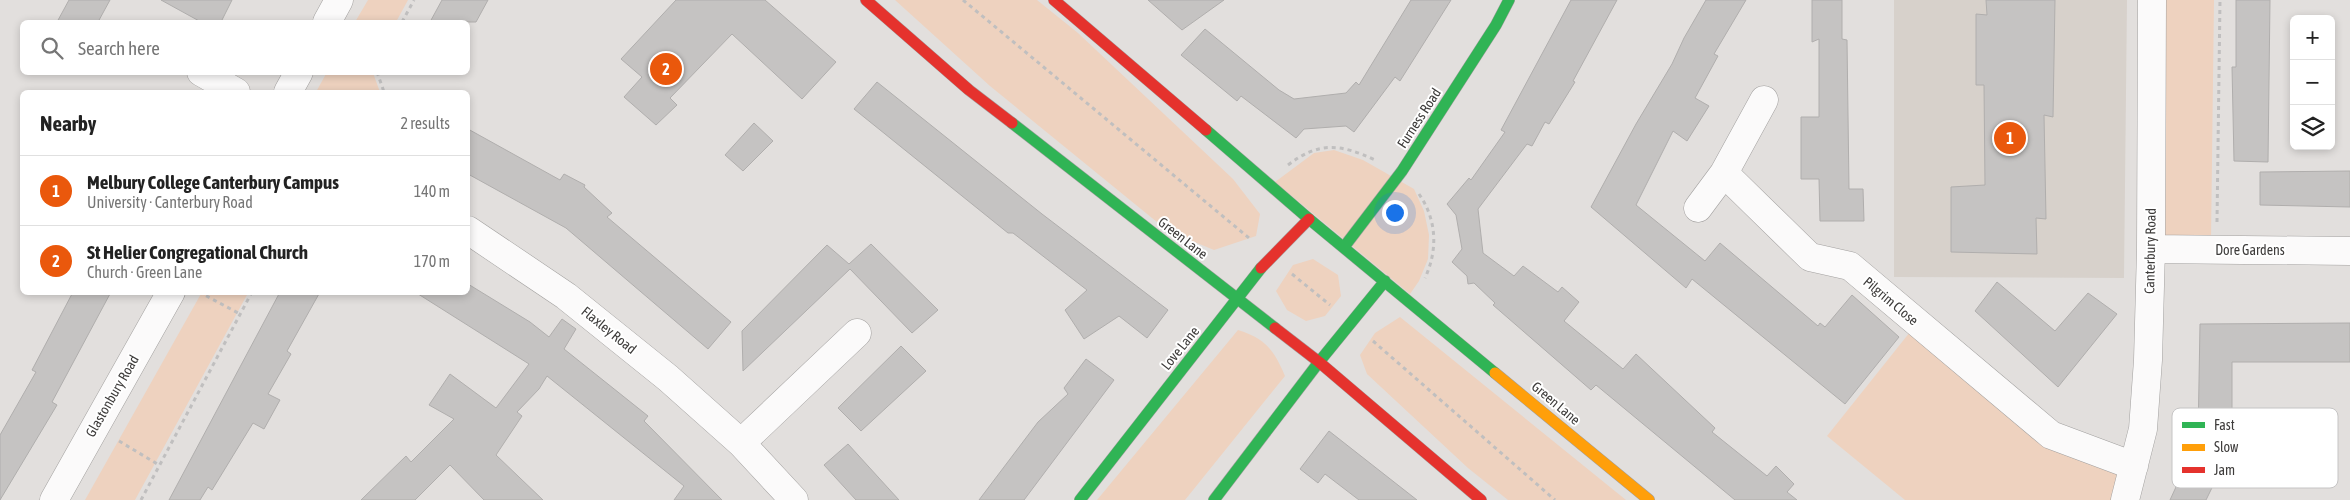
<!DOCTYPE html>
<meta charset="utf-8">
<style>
:root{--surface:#fff;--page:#f2f2f2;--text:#222;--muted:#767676;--line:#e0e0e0;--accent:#ea580c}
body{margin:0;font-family:"Asap Condensed",sans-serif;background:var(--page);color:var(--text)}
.controls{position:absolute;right:15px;top:15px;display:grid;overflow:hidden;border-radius:8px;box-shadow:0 2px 8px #0003}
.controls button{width:45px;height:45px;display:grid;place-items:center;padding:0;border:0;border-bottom:1px solid var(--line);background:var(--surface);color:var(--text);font:25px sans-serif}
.you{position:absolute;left:1394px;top:212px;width:18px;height:18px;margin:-12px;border:4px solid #fff;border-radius:50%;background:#1a73e8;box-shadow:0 0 0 8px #1a73e833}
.badge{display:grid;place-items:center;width:32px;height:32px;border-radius:50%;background:var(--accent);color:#fff;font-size:16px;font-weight:700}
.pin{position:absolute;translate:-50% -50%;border:2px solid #fff;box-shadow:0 1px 5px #0006}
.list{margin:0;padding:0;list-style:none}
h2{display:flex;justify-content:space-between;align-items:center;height:65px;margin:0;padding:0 20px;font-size:21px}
h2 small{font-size:16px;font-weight:400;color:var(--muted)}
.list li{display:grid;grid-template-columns:32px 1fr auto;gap:15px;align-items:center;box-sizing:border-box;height:70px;padding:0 20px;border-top:1px solid var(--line)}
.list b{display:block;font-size:19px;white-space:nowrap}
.list p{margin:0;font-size:16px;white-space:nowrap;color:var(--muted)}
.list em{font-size:16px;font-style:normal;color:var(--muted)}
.icon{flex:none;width:28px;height:28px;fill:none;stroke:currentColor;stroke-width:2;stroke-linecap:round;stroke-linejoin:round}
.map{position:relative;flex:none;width:2350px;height:500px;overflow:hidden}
.search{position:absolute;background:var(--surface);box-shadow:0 2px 8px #0003;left:20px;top:20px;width:450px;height:55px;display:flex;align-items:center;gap:12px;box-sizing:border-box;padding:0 18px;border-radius:8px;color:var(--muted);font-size:19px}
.panel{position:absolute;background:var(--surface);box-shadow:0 2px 8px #0003;left:20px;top:90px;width:450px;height:205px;border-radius:8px}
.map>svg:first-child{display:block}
.built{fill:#d7d1cb}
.green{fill:#eed2bf}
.building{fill:#c5c3c2;stroke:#b0aead}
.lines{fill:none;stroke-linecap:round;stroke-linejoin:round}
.street-casing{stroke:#a2a09f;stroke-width:29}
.fast-casing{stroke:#a2a09f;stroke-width:12}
.slow-casing{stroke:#a2a09f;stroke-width:12}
.jam-casing{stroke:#a2a09f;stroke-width:12}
.path{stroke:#c0bfbf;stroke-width:3;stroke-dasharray:4 4;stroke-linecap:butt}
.street{stroke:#fbfafa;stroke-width:28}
.fast{stroke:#30b455;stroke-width:11}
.slow{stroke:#ff9f0a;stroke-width:11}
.jam{stroke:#e5322d;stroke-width:11}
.labels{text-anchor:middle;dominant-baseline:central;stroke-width:4;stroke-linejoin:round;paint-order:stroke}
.street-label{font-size:14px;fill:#3e3c3b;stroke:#fff}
.key{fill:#fff;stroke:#c5c4c4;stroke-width:1}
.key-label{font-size:14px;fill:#3e3c3b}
</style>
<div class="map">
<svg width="2350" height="500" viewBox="0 0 2350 500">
<rect width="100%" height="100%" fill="#e2dfdd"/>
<path class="built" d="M 1894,0 L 2127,0 L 2124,278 L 1894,277 Z"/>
<path class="green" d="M 368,0 L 408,0 L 396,22 L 355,22 Z
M 895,0 L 1037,0 L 1078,33 L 1233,179 L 1260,214 L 1256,236 L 1214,250 L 1168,231 L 990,86 Z
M 2161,0 L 2214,0 L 2211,240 L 2162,240 Z
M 327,72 L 373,73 L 380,92 L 316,92 Z
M 1334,150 L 1363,160 L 1414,189 L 1424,211 L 1429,235 L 1428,259 L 1419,281 L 1410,294 L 1275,182 L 1314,153 Z
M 1313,259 L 1338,275 L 1341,296 L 1325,316 L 1306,321 L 1287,310 L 1276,291 L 1293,265 Z
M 202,292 L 248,293 L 135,500 L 85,500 Z
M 1400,317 L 1626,500 L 1508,500 L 1468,468 L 1367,374 L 1360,355 L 1375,333 Z
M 1914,327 L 2125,470 L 2115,500 L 1905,500 L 1827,436 Z
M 1238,330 C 1266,339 1274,350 1285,376 L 1185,500 L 1097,500 Z"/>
<path class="building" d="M 69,0 L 110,0 L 98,22 L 57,22 Z
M 161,0 L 232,0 L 221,22 L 201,22 Z
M 442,0 L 488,0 L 476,22 L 430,22 Z
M 676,0 L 765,0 L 836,62 L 802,99 L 732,34 L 670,98 L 677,105 L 656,125 L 624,97 L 642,77 L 621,59 Z
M 1148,0 L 1224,0 L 1182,30 Z
M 1411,0 L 1451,0 L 1400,81 L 1395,77 L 1354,132 L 1346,126 L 1304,129 L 1296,138 L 1241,96 L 1237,101 L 1181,55 L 1205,29 L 1279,90 L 1294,99 L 1346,93 L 1356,82 L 1359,85 Z
M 1571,0 L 1617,0 L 1573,81 L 1575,82 L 1549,124 L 1545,122 L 1532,146 L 1527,144 L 1478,209 L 1483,253 L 1514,276 L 1523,266 L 1558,292 L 1562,287 L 1579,302 L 1564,321 L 1623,369 L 1636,354 L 1715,428 L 1712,432 L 1767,476 L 1776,466 L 1794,484 L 1787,492 L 1797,500 L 1735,500 L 1596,385 L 1591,390 L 1493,305 L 1495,303 L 1474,283 L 1468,284 L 1467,276 L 1452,262 L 1462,249 L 1456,215 L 1447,204 L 1469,178 L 1471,180 L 1505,132 L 1501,130 Z
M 1706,0 L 1746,0 L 1714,54 L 1718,56 L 1695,98 L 1709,106 L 1687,141 L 1673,131 L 1636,205 L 1705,261 L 1720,243 L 1818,326 L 1820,323 L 1825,327 L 1852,295 L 1899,337 L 1845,404 L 1692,279 L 1686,288 L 1591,207 L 1636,124 L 1672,64 L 1684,38 Z
M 1812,0 L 1842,0 L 1842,39 L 1847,40 L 1849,189 L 1863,189 L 1864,221 L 1820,221 L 1819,179 L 1801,179 L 1801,117 L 1819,117 L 1819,39 L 1812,42 Z
M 1986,0 L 2055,0 L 2053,117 L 2044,115 L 2046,219 L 2036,218 L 2037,254 L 1951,252 L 1951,187 L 1985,185 L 1984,85 L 1976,85 L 1976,14 L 1987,15 Z
M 2236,0 L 2270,0 L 2268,162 L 2234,161 L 2232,67 L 2236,67 Z
M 877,82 L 1042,214 L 1168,310 L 1147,338 L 1119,316 L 1084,339 L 1065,310 L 1087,290 L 1013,233 L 1008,233 L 854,109 Z
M 754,123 L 773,141 L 743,171 L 725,155 Z
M 468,129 L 560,180 L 564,174 L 585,185 L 584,187 L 612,213 L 607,217 L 731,322 L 708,349 L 566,228 L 468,174 Z
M 2350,171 L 2350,207 L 2260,205 L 2260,172 Z
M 871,244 L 938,310 L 912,333 L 850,269 L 743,371 L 742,331 L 827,245 L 849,264 Z
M 1997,282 L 2055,331 L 2088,293 L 2117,314 L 2058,387 L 1975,311 Z
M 468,284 L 530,322 L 549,337 L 562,319 L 576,329 L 564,349 L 648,416 L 644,421 L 722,500 L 674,500 L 684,486 L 547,376 L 539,389 L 517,412 L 522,416 L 496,455 L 543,500 L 484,500 L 450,465 L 415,500 L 361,500 L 406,456 L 411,462 L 454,419 L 429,405 L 450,374 L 496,408 L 529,364 L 415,292 L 468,292 Z
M 73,292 L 111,292 L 52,402 L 57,405 L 0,500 L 0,435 L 36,372 L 32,370 Z
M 280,292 L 320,292 L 287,351 L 291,354 L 268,394 L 280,400 L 264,429 L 253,423 L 212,490 L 208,487 L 200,500 L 169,500 Z
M 2350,323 L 2350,362 L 2232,362 L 2232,457 L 2227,457 L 2206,500 L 2170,500 L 2198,439 L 2200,324 Z
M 901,346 L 926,371 L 861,431 L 838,408 Z
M 1086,359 L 1114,380 L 1024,500 L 979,500 L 1038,422 L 1068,394 L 1064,388 Z
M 1329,431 L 1417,500 L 1359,500 L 1325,474 L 1318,483 L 1300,469 Z
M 848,444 L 899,500 L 856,500 L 824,465 Z"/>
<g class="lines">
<g class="street-casing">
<path id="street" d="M 327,22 L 339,0
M 201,72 L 236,92
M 288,92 L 299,72
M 1764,100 L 1724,173 L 1810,257 L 1850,266 L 2051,435 L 2134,466
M 1698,208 L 1724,173
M 468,230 L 566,296 L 668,378 L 741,443 L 794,500
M 2151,249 L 2350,251
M 741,443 L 857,333
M 54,500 L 171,292
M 2125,500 L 2143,429 L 2148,360 L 2151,249 L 2152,0"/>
</g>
<g class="fast-casing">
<path id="fast" d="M 1012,123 L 1275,328
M 1206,130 L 1309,219 L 1495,373
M 1344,247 L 1402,171 L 1496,25 L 1509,0
M 1080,500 L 1261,268
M 1214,500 L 1319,362 L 1385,281"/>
</g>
<g class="slow-casing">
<path id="slow" d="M 1495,373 L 1649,500"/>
</g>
<g class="jam-casing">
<path id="jam" d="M 866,0 L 969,90 L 1012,123
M 1054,0 L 1206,130
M 1261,268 L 1309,219
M 1275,328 L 1319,362 L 1481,500"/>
</g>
<path class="path" d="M 963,0 L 1249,238
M 402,22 L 414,0
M 377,72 L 384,92
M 1288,165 C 1319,141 1341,144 1375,160
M 1419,194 C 1437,220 1438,250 1425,278
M 2217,222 L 2220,0
M 1292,274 L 1330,305
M 199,292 L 240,314
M 1373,341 L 1555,500
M 119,441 L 159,465
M 141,500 L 252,292"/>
<use href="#street" class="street"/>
<use href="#fast" class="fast"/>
<use href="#slow" class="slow"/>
<use href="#jam" class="jam"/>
</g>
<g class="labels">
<g class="street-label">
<text transform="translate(1419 118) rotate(-57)">Furness Road</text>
<text transform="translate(1183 238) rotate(38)">Green Lane</text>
<text x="2250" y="250">Dore Gardens</text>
<text transform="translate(2150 251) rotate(-89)">Canterbury Road</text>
<text transform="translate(1891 301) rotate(40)">Pilgrim Close</text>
<text transform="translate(609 330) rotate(39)">Flaxley Road</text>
<text transform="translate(1180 348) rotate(-51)">Love Lane</text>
<text transform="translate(112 396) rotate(-60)">Glastonbury Road</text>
<text transform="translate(1556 403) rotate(40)">Green Lane</text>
</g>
</g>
<rect x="2172" y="408" width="166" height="80" rx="8" class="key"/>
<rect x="2182" y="422" width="23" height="6" fill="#30b455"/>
<rect x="2182" y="444" width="23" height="7" fill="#ff9f0a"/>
<rect x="2182" y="467" width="23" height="6" fill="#e5322d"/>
<g class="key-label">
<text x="2214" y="430">Fast</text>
<text x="2214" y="452">Slow</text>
<text x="2214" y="475">Jam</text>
</g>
</svg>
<div class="controls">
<button>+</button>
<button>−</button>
<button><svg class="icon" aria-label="layers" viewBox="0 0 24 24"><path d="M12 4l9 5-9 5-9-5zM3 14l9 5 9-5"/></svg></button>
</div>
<div class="you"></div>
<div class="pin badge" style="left:2010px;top:138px">1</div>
<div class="pin badge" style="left:666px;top:69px">2</div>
<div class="search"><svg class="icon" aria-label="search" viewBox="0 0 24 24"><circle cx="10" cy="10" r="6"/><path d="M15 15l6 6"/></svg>Search here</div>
<section class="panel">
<h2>Nearby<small>2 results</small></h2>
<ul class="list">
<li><span class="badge">1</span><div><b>Melbury College Canterbury Campus</b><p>University · Canterbury Road</p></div><em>140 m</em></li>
<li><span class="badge">2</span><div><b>St Helier Congregational Church</b><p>Church · Green Lane</p></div><em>170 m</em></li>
</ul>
</section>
</div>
